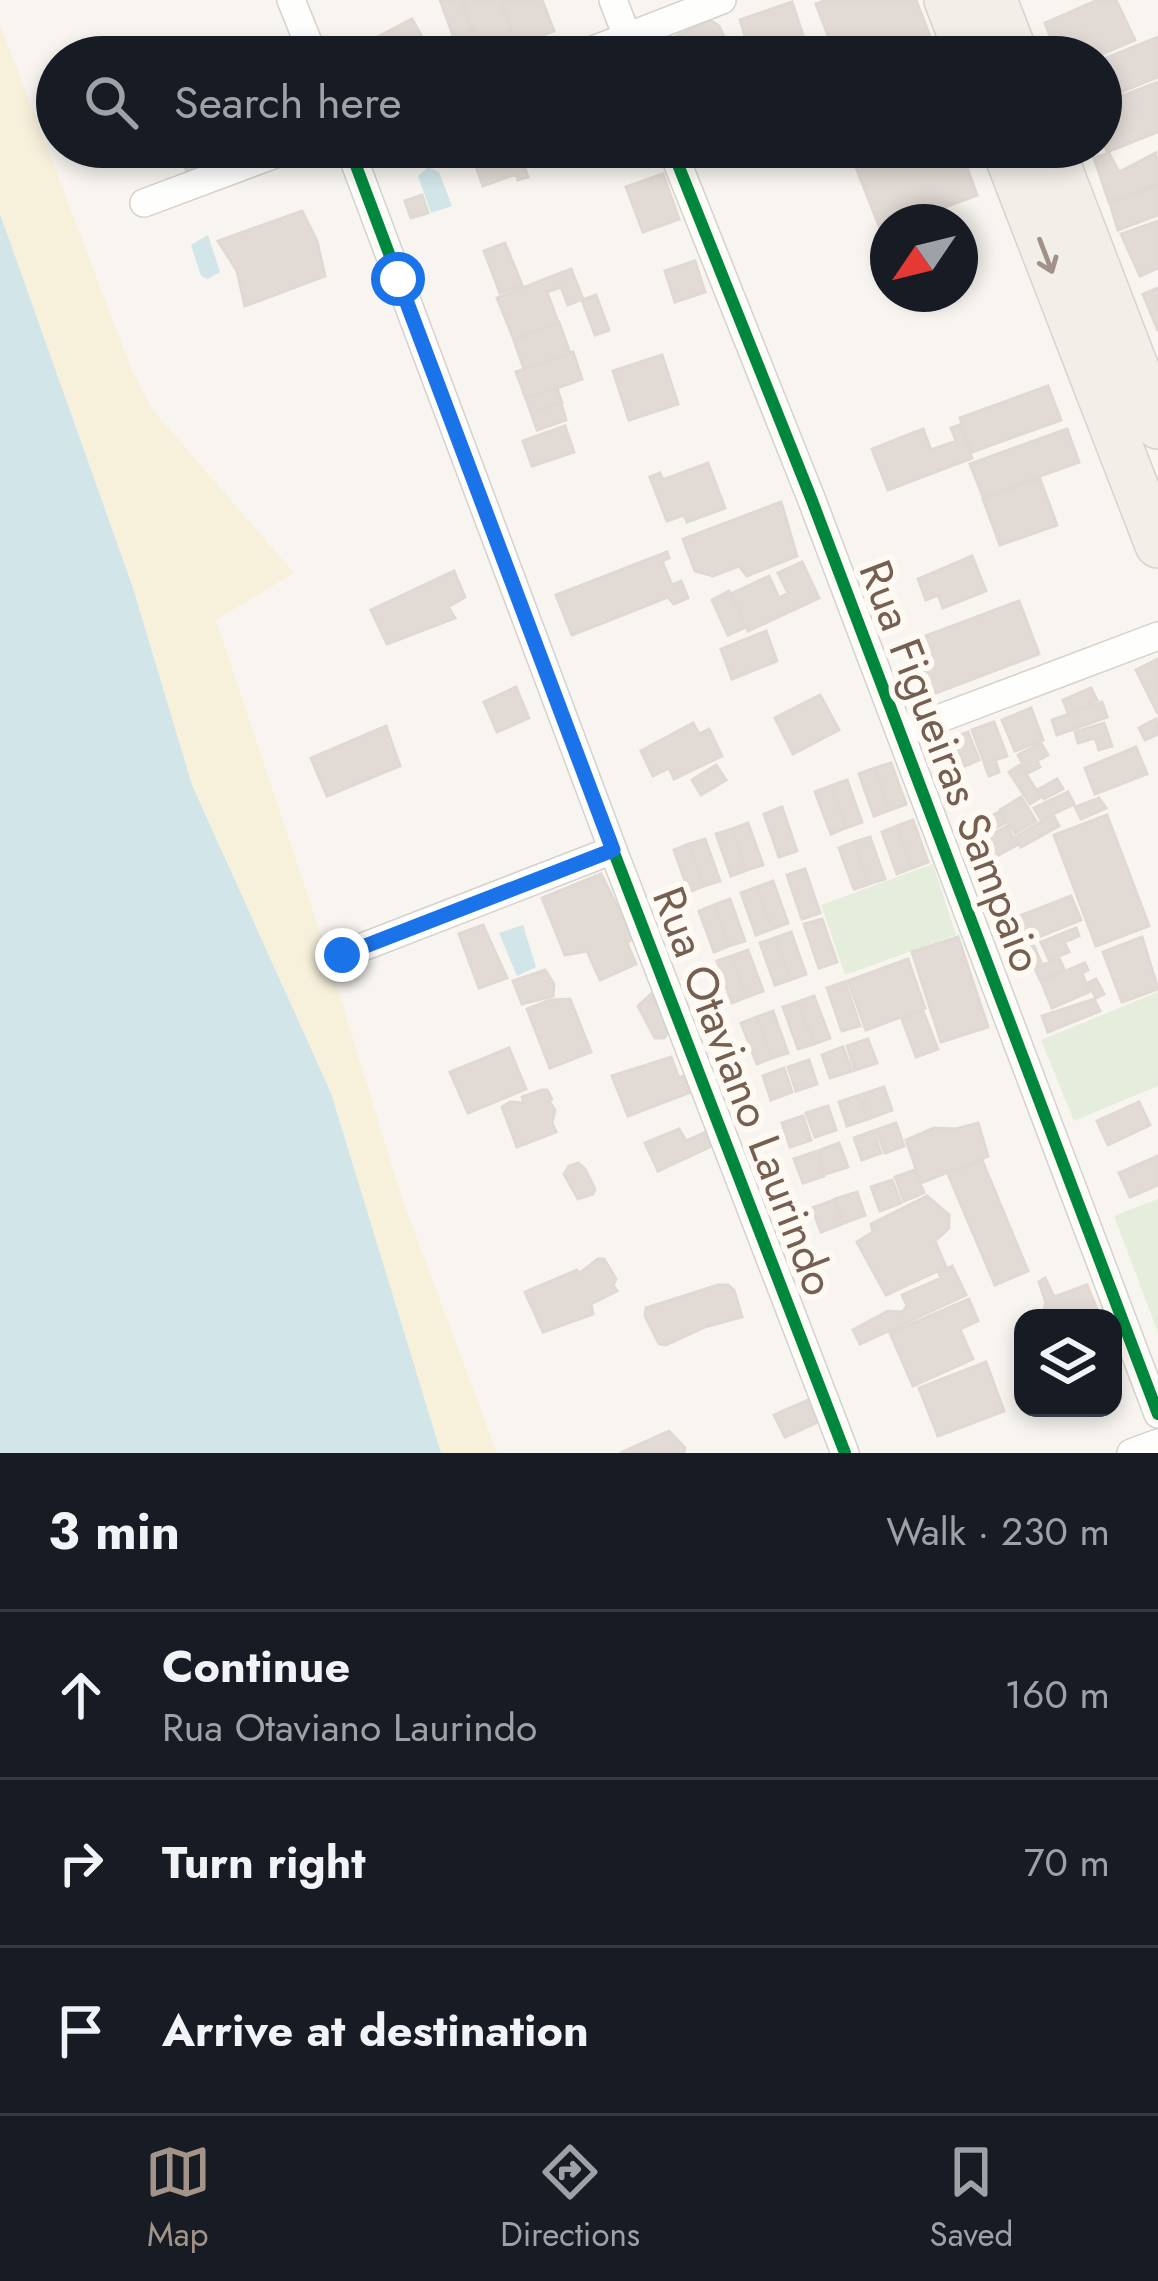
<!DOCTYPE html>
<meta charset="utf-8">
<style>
:root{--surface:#171b24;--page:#242831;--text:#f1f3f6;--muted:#9ea1a6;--line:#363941;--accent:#a39489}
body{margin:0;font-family:Jost,sans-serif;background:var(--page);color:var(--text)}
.controls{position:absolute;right:36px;bottom:36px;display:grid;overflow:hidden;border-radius:24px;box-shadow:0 6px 18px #0003}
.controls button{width:108px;height:108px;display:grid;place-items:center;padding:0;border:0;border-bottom:3px solid var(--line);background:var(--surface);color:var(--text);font:60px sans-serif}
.compass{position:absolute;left:870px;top:204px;width:108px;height:108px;border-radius:50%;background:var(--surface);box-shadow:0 6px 18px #0003;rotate:235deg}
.stop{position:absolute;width:36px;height:36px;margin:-27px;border:9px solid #1a73e8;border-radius:50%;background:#fff}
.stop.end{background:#1a73e8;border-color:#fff;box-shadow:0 3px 12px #0008}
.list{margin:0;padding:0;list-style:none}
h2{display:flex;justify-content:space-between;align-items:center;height:156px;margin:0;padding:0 48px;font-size:51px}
h2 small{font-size:39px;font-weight:400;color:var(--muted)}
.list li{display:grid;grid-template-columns:78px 1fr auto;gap:36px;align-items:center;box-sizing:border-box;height:168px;padding:0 48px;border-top:3px solid var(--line)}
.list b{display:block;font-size:45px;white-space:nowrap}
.list p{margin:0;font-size:39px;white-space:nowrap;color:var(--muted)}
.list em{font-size:39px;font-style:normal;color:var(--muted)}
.icon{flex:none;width:66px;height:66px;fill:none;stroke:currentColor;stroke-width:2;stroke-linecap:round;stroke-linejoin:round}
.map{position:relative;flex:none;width:1158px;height:1453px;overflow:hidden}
.search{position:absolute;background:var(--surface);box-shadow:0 6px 18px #0003;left:36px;right:36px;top:36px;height:132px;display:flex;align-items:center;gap:30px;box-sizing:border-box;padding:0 42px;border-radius:66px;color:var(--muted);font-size:45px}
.sheet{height:660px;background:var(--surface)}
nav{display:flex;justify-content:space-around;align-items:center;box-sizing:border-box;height:168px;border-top:3px solid var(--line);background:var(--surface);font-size:33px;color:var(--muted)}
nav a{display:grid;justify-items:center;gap:6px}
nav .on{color:var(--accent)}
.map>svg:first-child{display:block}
.green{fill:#e5eedc}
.sand{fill:#f7f1dc}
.water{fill:#d2e5e8}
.building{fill:#e2dbd5;stroke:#e0d9d3;stroke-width:3}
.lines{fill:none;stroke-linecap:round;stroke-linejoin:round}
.street-casing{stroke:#d6d1cb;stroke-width:30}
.primary-casing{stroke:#d9d2cd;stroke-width:48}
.street{stroke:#fefefd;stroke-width:27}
.primary{stroke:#f2efe8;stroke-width:45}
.cycleway-casing{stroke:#fefaf3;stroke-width:20}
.cycleway{stroke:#00873e;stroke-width:12}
.oneway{stroke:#a19186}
.route{stroke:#1a73e8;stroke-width:15}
.labels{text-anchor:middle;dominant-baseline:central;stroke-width:12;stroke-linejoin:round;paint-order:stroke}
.street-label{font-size:45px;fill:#755f51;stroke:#fefaf3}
</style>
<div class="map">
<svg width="1158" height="1453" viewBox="0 0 1158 1453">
<rect width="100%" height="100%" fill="#f8f5f0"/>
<path class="green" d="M 933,864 L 956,935 L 845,975 L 821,905 Z
M 1158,992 L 1158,1086 L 1074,1121 L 1041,1040 Z
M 1158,1199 L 1158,1333 L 1114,1216 Z"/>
<path class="sand" d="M 0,24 L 133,373 L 153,410 L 294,573 L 216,620 L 325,947 L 401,1195 L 497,1453 L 441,1453 L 331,1093 L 192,785 L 132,585 L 0,214 Z"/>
<path class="water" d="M 428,167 L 439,172 L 452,206 L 431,213 L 418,176 Z
M 0,214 L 132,585 L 192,785 L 331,1093 L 441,1453 L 0,1453 Z
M 208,235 L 220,272 L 208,279 L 201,276 L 191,245 Z
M 523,925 L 536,967 L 517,976 L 499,933 Z"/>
<path class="building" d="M 440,0 L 460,0 L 477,44 L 463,0 L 499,0 L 516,44 L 482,57 L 461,57 Z
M 500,0 L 542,0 L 554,31 L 517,45 Z
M 826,0 L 916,0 L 938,57 L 833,57 L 836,56 L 816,4 Z
M 1098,0 L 1116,0 L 1135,40 L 1095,57 L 1058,57 L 1045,23 Z
M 792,2 L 810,57 L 752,57 L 740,20 Z
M 412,19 L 427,46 L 406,57 L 378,57 L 370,41 Z
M 710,20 L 719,26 L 733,57 L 661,57 L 659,50 L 675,37 Z
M 1158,37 L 1158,77 L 1101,100 L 1101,60 Z
M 1158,82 L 1158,132 L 1107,152 L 1101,135 L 1101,104 Z
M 208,147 L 215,147 L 221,162 L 188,175 L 182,158 Z
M 469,147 L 512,147 L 514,152 L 496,158 L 499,168 L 522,160 L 528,177 L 518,180 L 516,174 L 483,186 Z
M 848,147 L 973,147 L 978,161 L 966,165 L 977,195 L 905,222 L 888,222 L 888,228 L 881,231 Z
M 1109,153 L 1119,172 L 1156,153 L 1158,183 L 1109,202 L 1094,158 Z
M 663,174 L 679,219 L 643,232 L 626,187 Z
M 1158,186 L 1158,215 L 1118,230 L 1110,204 Z
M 422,195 L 428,213 L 411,218 L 405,201 Z
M 302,211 L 317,241 L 325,276 L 245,306 L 237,271 L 218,241 Z
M 1158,221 L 1158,268 L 1140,276 L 1121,234 Z
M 505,243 L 522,285 L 500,293 L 484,251 Z
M 695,261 L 705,292 L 675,302 L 665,271 Z
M 571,269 L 583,299 L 568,305 L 561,287 L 547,292 L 558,322 L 514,340 L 497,298 Z
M 1158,288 L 1158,331 L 1143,294 Z
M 596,295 L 609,330 L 595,335 L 582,300 Z
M 559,322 L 570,353 L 524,369 L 514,340 Z
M 573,352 L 582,379 L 526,399 L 516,372 Z
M 662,355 L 678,404 L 629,420 L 613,371 Z
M 1048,386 L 1061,420 L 972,452 L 960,418 Z
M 557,388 L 562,403 L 531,413 L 526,399 Z
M 561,403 L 566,420 L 537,430 L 531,413 Z
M 960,425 L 972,458 L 888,490 L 872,449 L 923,429 L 931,450 L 956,441 L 951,428 Z
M 565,426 L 574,452 L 532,466 L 523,441 Z
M 1067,429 L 1079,462 L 983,497 L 970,464 Z
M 708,463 L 725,508 L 687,522 L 684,515 L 667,521 L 650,477 L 660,473 L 663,480 Z
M 1040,479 L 1057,525 L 1000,545 L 983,499 Z
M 781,502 L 797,556 L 747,576 L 739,566 L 713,576 L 695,571 L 683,539 Z
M 667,552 L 669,558 L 662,561 L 672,585 L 681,581 L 688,598 L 674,604 L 668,597 L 572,635 L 556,595 Z
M 972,556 L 986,591 L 943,608 L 938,595 L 926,600 L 918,579 Z
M 802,562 L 819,598 L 748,631 L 731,594 L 769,576 L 779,598 L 788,593 L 778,573 Z
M 454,571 L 465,597 L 448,607 L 455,618 L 387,644 L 371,610 Z
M 729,591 L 746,627 L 728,635 L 712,600 Z
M 1019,601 L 1039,654 L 925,697 L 904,644 Z
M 766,631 L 777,661 L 732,679 L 721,649 Z
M 1158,659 L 1158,714 L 1136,670 Z
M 516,687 L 529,718 L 497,732 L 484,702 Z
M 1091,688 L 1097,700 L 1068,713 L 1063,700 Z
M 820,695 L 839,730 L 793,754 L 775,718 Z
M 1102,702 L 1107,717 L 1057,735 L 1052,720 Z
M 1031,708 L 1043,740 L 1015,751 L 1002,720 Z
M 1156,719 L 1158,734 L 1145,740 L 1139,728 Z
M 994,722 L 1007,756 L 995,760 L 999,772 L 989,776 L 972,730 Z
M 693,723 L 699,734 L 709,729 L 722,756 L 674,779 L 669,768 L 653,776 L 641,751 Z
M 1104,723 L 1112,746 L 1099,750 L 1095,738 L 1078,743 L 1075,732 Z
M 386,726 L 400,766 L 327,796 L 311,758 Z
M 968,732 L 979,760 L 965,766 L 953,738 Z
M 1041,743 L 1048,755 L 1037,761 L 1040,767 L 1028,773 L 1018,755 Z
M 1136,747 L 1147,774 L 1095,794 L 1085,768 Z
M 891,763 L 906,804 L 890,810 L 875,768 Z
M 716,765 L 726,780 L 701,795 L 692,780 Z
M 1020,765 L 1041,797 L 1030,804 L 1009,772 Z
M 875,768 L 890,810 L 874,816 L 859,774 Z
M 1057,779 L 1063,789 L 1044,799 L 1039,789 Z
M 847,780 L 862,822 L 846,828 L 831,786 Z
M 831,786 L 846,828 L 831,834 L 815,792 Z
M 1068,792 L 1074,804 L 1041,820 L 1034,808 Z
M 1021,797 L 1036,821 L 1015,833 L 1000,810 Z
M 1099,798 L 1106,808 L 1081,819 L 1075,807 Z
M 782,807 L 797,851 L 779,857 L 764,814 Z
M 999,812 L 1005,823 L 981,835 L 976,825 Z
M 1053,815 L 1059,826 L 1021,847 L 1015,837 Z
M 1107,815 L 1149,926 L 1096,946 L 1054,835 Z
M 913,820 L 928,862 L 912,868 L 897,826 Z
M 748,823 L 763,865 L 747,870 L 732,829 Z
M 897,826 L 912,868 L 897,874 L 882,832 Z
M 1007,826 L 1017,845 L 976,867 L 969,855 L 974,844 Z
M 732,829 L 747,870 L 731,876 L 716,834 Z
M 870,837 L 885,879 L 869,884 L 854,842 Z
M 705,839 L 720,881 L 704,886 L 689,844 Z
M 854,842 L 869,884 L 854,889 L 839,848 Z
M 689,844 L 704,886 L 689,892 L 674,850 Z
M 805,869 L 820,913 L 802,919 L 787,875 Z
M 601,874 L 633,938 L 627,943 L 636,964 L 600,980 L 587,951 L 565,955 L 542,898 Z
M 773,881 L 788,923 L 772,929 L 757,887 Z
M 757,887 L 772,929 L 756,935 L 741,893 Z
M 1071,896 L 1081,920 L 1014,947 L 1004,922 Z
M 730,899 L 745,941 L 729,946 L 714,905 Z
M 714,905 L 729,946 L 714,952 L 699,911 Z
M 822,919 L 837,962 L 819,968 L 804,924 Z
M 483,925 L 507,978 L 479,988 L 459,934 Z
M 1076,928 L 1079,936 L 1064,942 L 1069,952 L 1049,960 L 1041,942 Z
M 791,932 L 806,974 L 790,980 L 775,938 Z
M 958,937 L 988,1027 L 941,1042 L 912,952 Z
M 1142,937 L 1158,989 L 1122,1002 L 1103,952 Z
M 775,938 L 790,980 L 775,985 L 760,943 Z
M 1034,946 L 1041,962 L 1024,970 L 1017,953 Z
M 748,950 L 763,991 L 747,997 L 732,956 Z
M 732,956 L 747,997 L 732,1003 L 717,961 Z
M 1059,958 L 1064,969 L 1040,980 L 1035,968 Z
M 908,959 L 925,1008 L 866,1030 L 848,981 Z
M 1085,963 L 1088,970 L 1082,973 L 1089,992 L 1052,1008 L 1041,981 Z
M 545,970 L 554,984 L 553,996 L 522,1004 L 513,981 Z
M 1096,979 L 1104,994 L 1096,998 L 1088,983 Z
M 845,982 L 860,1026 L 842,1031 L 827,988 Z
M 651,994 L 672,1025 L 664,1038 L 655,1038 L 638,1006 Z
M 814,996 L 830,1038 L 814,1044 L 798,1002 Z
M 570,999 L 591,1052 L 550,1068 L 527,1009 L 550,1000 Z
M 1094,999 L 1100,1011 L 1048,1032 L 1042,1016 Z
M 798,1002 L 814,1044 L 798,1049 L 783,1007 Z
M 773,1011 L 788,1053 L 772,1058 L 757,1017 Z
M 923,1011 L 938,1049 L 916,1057 L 902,1019 Z
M 757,1017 L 772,1058 L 757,1064 L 741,1023 Z
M 868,1039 L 877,1063 L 855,1070 L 847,1046 Z
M 843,1047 L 852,1071 L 830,1078 L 822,1055 Z
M 509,1048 L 526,1089 L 468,1113 L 450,1072 Z
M 671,1057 L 679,1078 L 695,1071 L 701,1088 L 628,1116 L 612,1076 Z
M 809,1060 L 817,1084 L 796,1091 L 788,1067 Z
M 784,1068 L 792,1092 L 771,1100 L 763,1076 Z
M 884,1087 L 892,1110 L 871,1118 L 863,1094 Z
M 542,1090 L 547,1090 L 552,1099 L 549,1101 L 555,1110 L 552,1123 L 556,1132 L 517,1147 L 502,1107 L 510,1102 L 524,1103 L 522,1097 Z
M 860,1095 L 868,1119 L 847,1126 L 839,1102 Z
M 1139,1102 L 1150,1125 L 1108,1145 L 1097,1121 Z
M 828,1106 L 836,1130 L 815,1137 L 806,1113 Z
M 803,1116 L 811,1140 L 790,1147 L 782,1123 Z
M 896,1123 L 904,1146 L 885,1153 L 876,1130 Z
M 978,1123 L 988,1156 L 921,1183 L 906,1140 L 934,1128 L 956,1129 Z
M 679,1129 L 686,1141 L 710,1130 L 716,1144 L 658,1171 L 645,1143 Z
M 873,1131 L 881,1153 L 862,1160 L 854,1138 Z
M 839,1143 L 848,1167 L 826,1174 L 818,1151 Z
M 815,1152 L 824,1176 L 803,1183 L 794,1159 Z
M 1158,1156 L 1158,1185 L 1130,1197 L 1119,1173 Z
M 982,1160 L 1028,1271 L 995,1285 L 948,1174 Z
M 578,1163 L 585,1169 L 595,1189 L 593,1194 L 578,1199 L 564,1174 L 569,1166 Z
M 915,1170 L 924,1193 L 904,1201 L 895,1177 Z
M 892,1180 L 901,1203 L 880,1211 L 871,1187 Z
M 857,1192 L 865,1215 L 844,1223 L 835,1199 Z
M 927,1196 L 949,1215 L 949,1228 L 935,1241 L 946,1267 L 886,1295 L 857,1242 L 873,1232 L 871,1224 Z
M 834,1200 L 842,1224 L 821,1232 L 812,1208 Z
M 598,1259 L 604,1259 L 616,1279 L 613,1285 L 617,1291 L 591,1304 L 593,1314 L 543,1332 L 525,1292 L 577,1270 L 580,1273 Z
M 952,1266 L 966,1295 L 860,1344 L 853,1330 L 888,1311 L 902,1312 L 907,1306 L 902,1295 L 941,1278 L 939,1273 Z
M 1045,1278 L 1054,1297 L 1087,1285 L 1098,1312 L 1084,1318 L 1041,1318 L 1046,1303 L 1039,1282 Z
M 718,1285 L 728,1285 L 734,1290 L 742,1317 L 705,1327 L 666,1345 L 659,1344 L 645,1316 L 646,1308 Z
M 969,1299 L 978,1321 L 960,1329 L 973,1359 L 913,1386 L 890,1333 Z
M 986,1362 L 1004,1411 L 938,1436 L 919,1388 Z
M 808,1400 L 818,1411 L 818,1422 L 785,1437 L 774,1415 Z
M 669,1431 L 685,1448 L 684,1453 L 620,1453 Z"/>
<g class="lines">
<g class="street-casing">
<path id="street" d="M 291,0 L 314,57
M 613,0 L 635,57
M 575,57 L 722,0
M 349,147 L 613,850 L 845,1453
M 671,147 L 811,498 L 1158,1414
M 144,203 L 294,147
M 901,733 L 1158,636
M 342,955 L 613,850
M 1131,1453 L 1158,1443"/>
</g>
<g class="primary-casing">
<path id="primary" d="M 947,0 L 969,57
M 994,0 L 1016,57
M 1004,147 L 1158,545
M 1051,147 L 1158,426"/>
</g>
<use href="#street" class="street"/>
<use href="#primary" class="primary"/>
<g class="cycleway-casing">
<path id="cycleway" d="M 349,147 L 613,850 L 845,1453
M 671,147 L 811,498 L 1158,1414"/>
</g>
<use href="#cycleway" class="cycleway"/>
</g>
<defs><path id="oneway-shaft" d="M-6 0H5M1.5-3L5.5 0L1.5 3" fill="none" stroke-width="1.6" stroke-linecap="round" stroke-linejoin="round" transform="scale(3)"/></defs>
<use class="oneway" href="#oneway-shaft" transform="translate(1046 256) rotate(69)"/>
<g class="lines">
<path class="route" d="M 342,955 L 613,850 L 398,279"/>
</g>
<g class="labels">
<g class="street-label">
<text transform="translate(951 766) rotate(69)">Rua Figueiras Sampaio</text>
<text transform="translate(744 1091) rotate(69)">Rua Otaviano Laurindo</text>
</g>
</g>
</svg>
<div class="controls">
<button><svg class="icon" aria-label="layers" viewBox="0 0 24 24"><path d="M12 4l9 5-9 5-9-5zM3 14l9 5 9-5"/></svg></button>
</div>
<svg class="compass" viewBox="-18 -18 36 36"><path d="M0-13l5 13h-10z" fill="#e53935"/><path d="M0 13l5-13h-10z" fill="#9ea1a6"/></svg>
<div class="stop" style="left:398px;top:279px"></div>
<div class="stop end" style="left:342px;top:955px"></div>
<div class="search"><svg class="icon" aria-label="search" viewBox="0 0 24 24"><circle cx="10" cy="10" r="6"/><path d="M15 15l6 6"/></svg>Search here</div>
</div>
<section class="sheet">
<h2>3 min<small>Walk · 230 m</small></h2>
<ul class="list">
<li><svg class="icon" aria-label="ahead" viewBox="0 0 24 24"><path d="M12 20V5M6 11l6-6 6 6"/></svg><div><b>Continue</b><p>Rua Otaviano Laurindo</p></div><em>160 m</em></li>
<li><svg class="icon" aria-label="right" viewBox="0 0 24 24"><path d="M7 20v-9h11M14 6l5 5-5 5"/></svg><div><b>Turn right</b></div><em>70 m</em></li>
<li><svg class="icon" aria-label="arrive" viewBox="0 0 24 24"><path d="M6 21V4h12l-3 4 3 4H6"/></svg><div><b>Arrive at destination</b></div></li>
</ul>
</section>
<nav>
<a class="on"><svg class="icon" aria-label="map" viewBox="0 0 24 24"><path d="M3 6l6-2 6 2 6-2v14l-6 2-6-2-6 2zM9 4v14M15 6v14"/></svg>Map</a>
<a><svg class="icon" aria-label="directions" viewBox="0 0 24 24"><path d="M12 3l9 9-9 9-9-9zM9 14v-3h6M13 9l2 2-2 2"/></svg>Directions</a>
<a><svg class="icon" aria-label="saved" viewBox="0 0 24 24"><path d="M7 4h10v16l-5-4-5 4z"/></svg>Saved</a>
</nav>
